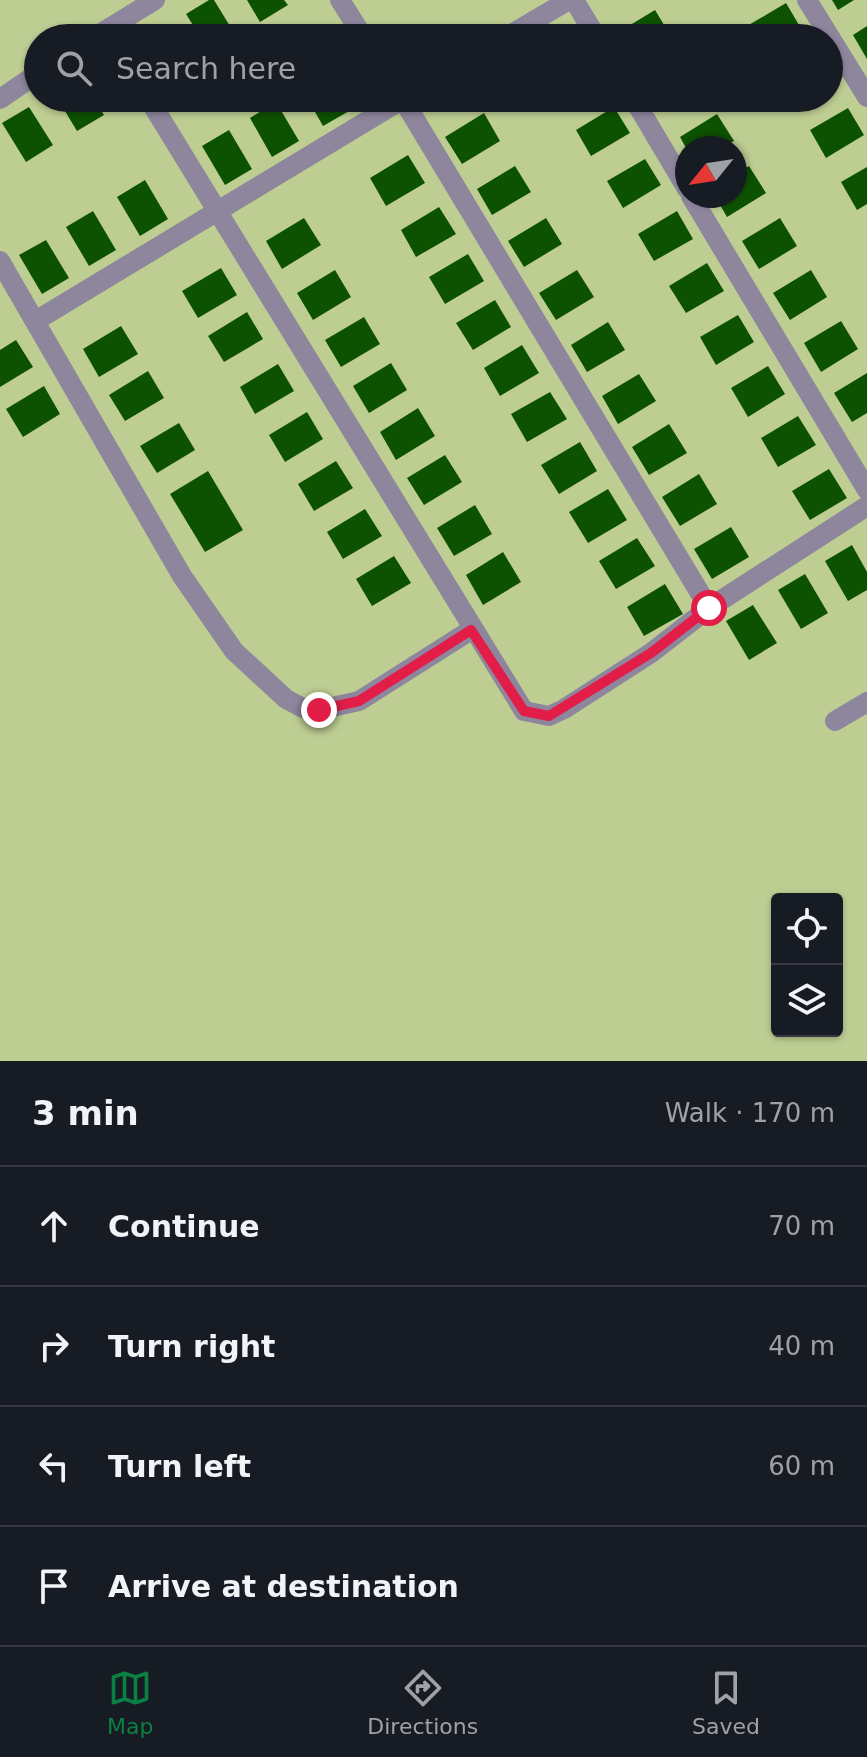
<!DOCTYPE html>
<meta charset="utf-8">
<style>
:root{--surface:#171b24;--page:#242831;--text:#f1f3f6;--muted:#9ea1a6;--line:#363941;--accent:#0b8043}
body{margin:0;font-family:"DejaVu Sans",sans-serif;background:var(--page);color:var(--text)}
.controls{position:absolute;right:24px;bottom:24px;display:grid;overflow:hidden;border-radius:8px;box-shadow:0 2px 6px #0004}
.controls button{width:72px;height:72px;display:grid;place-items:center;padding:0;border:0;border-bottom:2px solid var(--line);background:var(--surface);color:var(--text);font:40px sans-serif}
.compass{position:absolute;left:675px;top:136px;width:72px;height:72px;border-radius:50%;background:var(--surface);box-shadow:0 2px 6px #0004;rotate:240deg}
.stop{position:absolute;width:24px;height:24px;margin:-18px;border:6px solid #e11d48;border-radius:50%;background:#fff}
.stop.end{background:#e11d48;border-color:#fff;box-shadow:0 2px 8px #0008}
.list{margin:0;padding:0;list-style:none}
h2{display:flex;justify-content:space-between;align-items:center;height:104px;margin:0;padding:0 32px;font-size:34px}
h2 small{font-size:26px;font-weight:400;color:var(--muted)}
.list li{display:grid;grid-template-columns:52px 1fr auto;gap:24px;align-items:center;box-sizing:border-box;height:120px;padding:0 32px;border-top:2px solid var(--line)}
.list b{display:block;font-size:30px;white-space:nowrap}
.list em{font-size:26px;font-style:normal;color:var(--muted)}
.icon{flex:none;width:44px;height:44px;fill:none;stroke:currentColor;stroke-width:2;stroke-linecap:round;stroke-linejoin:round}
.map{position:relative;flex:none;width:867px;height:1061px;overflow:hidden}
.search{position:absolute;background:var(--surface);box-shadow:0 2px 6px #0004;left:24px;right:24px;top:24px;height:88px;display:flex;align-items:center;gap:20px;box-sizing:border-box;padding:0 28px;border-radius:44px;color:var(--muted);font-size:30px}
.sheet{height:584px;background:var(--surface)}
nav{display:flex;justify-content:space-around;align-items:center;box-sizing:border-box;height:112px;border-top:2px solid var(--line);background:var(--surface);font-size:22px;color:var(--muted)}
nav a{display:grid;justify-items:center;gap:4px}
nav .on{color:var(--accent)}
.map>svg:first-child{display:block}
.building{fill:#0d5200}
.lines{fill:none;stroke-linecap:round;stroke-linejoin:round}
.minor{stroke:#8e869d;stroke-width:20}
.route{stroke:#e11d48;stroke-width:10}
</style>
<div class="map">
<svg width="867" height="1061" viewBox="0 0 867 1061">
<rect width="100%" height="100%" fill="#bece93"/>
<path class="building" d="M 209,0 L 214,0 L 236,36 L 201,38 L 186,14 Z
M 247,0 L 284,0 L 288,5 L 260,22 Z
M 832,0 L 854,0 L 838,10 Z
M 786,3 L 802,30 L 788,38 L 754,38 L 747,26 Z
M 655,10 L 672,38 L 620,38 L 617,33 Z
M 166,26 L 173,38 L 145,38 Z
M 867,26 L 867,59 L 853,35 Z
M 57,98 L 94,98 L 104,115 L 77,131 Z
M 307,98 L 344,98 L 351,110 L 323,126 Z
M 656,98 L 687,98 L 664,112 Z
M 276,102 L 299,141 L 272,157 L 250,118 Z
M 29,107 L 53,145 L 26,162 L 2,123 Z
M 614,107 L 630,133 L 591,156 L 576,130 Z
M 848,108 L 864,135 L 826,158 L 810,130 Z
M 484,113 L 500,141 L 462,164 L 445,137 Z
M 717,114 L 734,141 L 721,148 L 686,148 L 680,137 Z
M 229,130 L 252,169 L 225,185 L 202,146 Z
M 408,155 L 425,183 L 386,206 L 370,178 Z
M 645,159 L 661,185 L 623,208 L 607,181 Z
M 515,166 L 531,192 L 492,215 L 477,189 Z
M 749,166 L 766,193 L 727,217 L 715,196 L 735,196 L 735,175 Z
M 867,167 L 867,204 L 857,210 L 841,182 Z
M 145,180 L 168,219 L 140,236 L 117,197 Z
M 439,207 L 456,234 L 416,257 L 401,230 Z
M 93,211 L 116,250 L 89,266 L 66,227 Z
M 677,211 L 693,239 L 654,261 L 638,234 Z
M 304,218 L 321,245 L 282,269 L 266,241 Z
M 546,218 L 562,244 L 524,267 L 508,241 Z
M 780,218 L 797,246 L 759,269 L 742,241 Z
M 46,240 L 69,278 L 42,294 L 19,255 Z
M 468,254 L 484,281 L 445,304 L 429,277 Z
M 707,263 L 724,291 L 686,313 L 669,286 Z
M 221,268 L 237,295 L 198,318 L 182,291 Z
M 335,270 L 351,297 L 313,320 L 297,293 Z
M 577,270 L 594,297 L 556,320 L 539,293 Z
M 811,270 L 827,297 L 790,320 L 773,293 Z
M 495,300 L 511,327 L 473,350 L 456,323 Z
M 247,312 L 263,339 L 224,362 L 208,336 Z
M 738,315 L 754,342 L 716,365 L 700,337 Z
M 364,317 L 380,344 L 341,367 L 325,340 Z
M 841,321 L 858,349 L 821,372 L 804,343 Z
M 608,322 L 625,350 L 587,372 L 571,345 Z
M 121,326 L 138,354 L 99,377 L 83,349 Z
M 16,340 L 33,367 L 0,387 L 0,350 Z
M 522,345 L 539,373 L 500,396 L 484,368 Z
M 391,363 L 407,390 L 369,413 L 353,386 Z
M 278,364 L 294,391 L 255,414 L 240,387 Z
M 768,366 L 785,394 L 748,417 L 731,388 Z
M 148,371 L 164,398 L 125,421 L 109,395 Z
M 867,373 L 867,413 L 852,422 L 834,393 Z
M 639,374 L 656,401 L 618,424 L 602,396 Z
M 44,386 L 60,414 L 23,437 L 6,409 Z
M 550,392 L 567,419 L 527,442 L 511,414 Z
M 418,408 L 435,436 L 396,460 L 380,432 Z
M 307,412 L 323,439 L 285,462 L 269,435 Z
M 798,416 L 816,445 L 778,467 L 761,438 Z
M 179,423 L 195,450 L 157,473 L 140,446 Z
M 669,424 L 687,453 L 649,475 L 632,447 Z
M 580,442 L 597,471 L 559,494 L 541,465 Z
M 445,455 L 462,482 L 424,505 L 407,478 Z
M 336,461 L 353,488 L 314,511 L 298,484 Z
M 829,469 L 847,498 L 810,520 L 792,491 Z
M 208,471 L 243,530 L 205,552 L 170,494 Z
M 699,474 L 717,504 L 680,526 L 662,497 Z
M 608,489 L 627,520 L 588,543 L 569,512 Z
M 475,505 L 492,534 L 454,556 L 437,528 Z
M 365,509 L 382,536 L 343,559 L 327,532 Z
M 731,527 L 749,557 L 712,579 L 694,549 Z
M 637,538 L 655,566 L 616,589 L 599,561 Z
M 852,545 L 867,572 L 867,590 L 848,601 L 825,561 Z
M 503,552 L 521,582 L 483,605 L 466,575 Z
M 394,556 L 411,583 L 372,606 L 356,579 Z
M 805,574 L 828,613 L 801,629 L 778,590 Z
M 665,584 L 683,614 L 644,636 L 627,607 Z
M 753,605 L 777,643 L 749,660 L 726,621 Z"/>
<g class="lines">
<path class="minor" d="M 340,0 L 364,38
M 574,0 L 597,38
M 807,0 L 867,97
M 93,38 L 155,0
M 505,38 L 569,0
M 148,98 L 524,711 L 549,716 L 564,709 L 651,653 L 709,608 L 867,506
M 402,98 L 709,608
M 633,98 L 687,189
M 0,99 L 38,73
M 691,196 L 867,490
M 0,261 L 182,576 L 234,651 L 286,699 L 303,708 L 319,710 L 359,701 L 471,630
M 37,320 L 405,98
M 835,721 L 867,702"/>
</g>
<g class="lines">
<path class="route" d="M 319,710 L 359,701 L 471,630 L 524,711 L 549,716 L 651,653 L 709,608"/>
</g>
</svg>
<div class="controls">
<button><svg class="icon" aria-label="locate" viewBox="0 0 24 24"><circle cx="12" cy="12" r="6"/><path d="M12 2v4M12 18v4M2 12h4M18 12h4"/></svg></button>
<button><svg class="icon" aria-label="layers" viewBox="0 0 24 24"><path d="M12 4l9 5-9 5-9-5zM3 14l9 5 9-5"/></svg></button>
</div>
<svg class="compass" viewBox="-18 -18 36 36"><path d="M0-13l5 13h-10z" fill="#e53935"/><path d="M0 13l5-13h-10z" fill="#9ea1a6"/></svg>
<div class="stop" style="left:709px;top:608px"></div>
<div class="stop end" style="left:319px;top:710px"></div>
<div class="search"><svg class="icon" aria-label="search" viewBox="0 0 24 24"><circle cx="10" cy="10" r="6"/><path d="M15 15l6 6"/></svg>Search here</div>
</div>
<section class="sheet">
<h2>3 min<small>Walk · 170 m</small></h2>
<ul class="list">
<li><svg class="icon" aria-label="ahead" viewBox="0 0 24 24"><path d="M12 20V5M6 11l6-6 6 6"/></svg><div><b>Continue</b></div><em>70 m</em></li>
<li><svg class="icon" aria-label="right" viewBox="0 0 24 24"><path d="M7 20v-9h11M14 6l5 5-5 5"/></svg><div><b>Turn right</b></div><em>40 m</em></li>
<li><svg class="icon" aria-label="left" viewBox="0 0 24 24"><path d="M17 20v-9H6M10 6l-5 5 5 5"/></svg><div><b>Turn left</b></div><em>60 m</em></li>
<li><svg class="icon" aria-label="arrive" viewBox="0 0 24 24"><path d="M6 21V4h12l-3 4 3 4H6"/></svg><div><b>Arrive at destination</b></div></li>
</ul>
</section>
<nav>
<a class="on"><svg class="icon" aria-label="map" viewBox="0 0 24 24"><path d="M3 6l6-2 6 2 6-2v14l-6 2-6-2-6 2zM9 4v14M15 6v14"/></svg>Map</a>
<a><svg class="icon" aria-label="directions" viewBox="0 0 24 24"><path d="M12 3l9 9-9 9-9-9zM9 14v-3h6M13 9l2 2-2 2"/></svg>Directions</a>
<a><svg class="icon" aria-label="saved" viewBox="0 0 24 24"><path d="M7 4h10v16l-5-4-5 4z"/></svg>Saved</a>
</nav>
